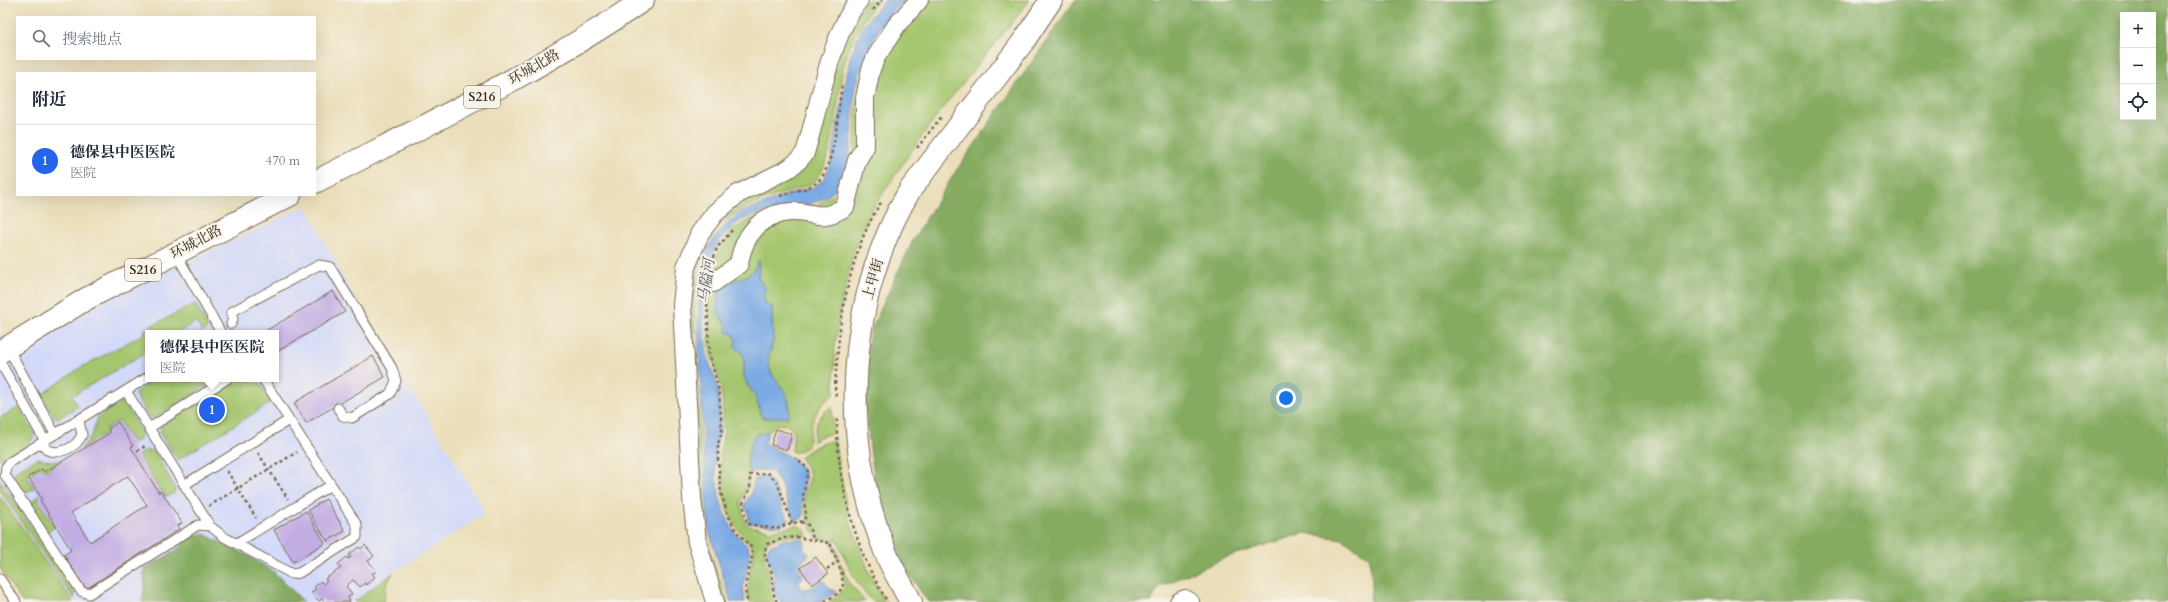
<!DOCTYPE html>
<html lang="zh">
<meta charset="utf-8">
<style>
:root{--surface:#fff;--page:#f2f2f3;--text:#1f2937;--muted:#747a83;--line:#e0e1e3;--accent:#2563eb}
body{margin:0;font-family:Cardo,"Noto Serif SC",serif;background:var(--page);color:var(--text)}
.controls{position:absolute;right:12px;top:12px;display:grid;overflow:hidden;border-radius:0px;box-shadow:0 4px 16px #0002}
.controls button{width:36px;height:36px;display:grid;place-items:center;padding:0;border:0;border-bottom:1px solid var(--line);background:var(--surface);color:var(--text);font:20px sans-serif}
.you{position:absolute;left:1286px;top:398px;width:14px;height:14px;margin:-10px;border:3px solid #fff;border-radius:50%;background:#1a73e8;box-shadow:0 0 0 6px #1a73e833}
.badge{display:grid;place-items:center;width:26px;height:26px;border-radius:50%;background:var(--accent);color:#fff;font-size:13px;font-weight:700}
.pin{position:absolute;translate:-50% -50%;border:2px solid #fff;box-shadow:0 1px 4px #0006}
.popup{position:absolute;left:145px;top:330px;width:134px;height:52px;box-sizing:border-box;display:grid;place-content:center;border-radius:0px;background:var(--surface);filter:drop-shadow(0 1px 3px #0005);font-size:13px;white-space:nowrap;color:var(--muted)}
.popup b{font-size:15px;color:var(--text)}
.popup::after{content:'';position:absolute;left:50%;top:100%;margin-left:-8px;border:8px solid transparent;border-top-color:var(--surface)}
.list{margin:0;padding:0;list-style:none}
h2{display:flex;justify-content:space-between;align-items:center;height:52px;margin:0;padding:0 16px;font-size:17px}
h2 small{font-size:13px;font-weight:400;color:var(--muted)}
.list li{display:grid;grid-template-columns:26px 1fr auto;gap:12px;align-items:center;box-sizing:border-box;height:72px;padding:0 16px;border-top:1px solid var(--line)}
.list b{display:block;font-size:15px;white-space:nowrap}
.list p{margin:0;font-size:13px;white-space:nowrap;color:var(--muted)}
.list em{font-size:13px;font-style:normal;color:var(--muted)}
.icon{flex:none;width:22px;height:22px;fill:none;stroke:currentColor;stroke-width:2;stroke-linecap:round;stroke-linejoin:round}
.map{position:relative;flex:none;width:2168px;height:602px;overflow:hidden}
.search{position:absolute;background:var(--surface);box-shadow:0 4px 16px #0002;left:16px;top:16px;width:300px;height:44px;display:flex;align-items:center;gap:10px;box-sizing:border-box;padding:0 14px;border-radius:0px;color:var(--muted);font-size:15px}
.panel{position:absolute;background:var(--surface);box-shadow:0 4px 16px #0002;left:16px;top:72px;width:300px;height:124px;border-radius:0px}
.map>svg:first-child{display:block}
.built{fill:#d3d9f9;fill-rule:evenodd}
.green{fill:#a5c66e;stroke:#707846;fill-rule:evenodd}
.forest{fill:#84ab61;stroke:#606a40;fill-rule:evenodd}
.water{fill:#7baae5;stroke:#5b6a82}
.building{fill:#c2ade3;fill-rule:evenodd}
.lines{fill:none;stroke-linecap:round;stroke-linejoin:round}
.service-casing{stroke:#796955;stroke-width:11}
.minor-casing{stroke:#796955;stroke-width:20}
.tertiary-casing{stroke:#796955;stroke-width:24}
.primary-casing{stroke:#796955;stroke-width:24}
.path{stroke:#796955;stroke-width:2.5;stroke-dasharray:3 3;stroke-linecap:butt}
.service{stroke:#fff;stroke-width:9}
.minor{stroke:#fff;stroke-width:18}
.tertiary{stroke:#fff;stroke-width:22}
.primary{stroke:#fff;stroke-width:22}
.labels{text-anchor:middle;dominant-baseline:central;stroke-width:4;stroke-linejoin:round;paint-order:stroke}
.shield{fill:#f7f3e8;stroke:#73665b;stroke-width:1}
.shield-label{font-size:13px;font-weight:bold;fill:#3b2a1e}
.street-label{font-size:14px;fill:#3b2a1e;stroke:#f7f3e8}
.water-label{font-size:15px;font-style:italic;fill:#515764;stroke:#f7f3e8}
</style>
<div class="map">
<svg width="2168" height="602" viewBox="0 0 2168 602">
<rect width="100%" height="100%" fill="#f7f3e8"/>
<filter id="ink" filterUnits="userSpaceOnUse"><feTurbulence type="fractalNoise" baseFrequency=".025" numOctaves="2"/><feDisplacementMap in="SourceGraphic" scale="8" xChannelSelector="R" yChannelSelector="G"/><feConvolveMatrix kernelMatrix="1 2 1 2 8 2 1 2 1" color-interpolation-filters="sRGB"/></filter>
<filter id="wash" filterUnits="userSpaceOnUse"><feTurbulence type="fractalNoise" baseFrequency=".012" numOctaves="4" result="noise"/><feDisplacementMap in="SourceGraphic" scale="16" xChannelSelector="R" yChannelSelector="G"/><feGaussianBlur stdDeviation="0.9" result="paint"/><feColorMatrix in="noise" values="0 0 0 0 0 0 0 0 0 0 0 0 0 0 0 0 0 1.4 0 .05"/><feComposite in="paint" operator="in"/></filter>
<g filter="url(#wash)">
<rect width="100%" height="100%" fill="#ebdfbb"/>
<path class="built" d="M 306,206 L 349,288 L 483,508 L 482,516 L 393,572 L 354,602 L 304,602 L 274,572 L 191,535 L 176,551 L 143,570 L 145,584 L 142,602 L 74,602 L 0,493 L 0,362 L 107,300 ZM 148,333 L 276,333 L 276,379 L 148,379 Z"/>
<path class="green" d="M 867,0 L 879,0 C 861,21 849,42 843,69 C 836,100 836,162 813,183 C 779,197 740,202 714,231 C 682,268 698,379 700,427 C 702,461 701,496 706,530 C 709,554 720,579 727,602 L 721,602 L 703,535 L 689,321 L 696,253 L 726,210 L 807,165 L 811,158 L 845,35 Z
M 910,0 L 916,0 L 895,23 L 871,62 L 863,96 L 862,146 L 855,158 L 843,204 L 835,210 L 824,214 L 787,211 L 763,217 L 746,236 L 741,247 L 738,262 L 712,281 L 713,285 L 740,266 C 743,256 744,247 749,238 C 777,192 828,236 847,208 C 854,196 855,177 858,164 C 860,157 866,152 867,145 C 869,130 865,114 867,99 C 871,59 895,29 922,0 L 1030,0 L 945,105 L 919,140 L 870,212 L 854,250 L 841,306 L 835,345 L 834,394 C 813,409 812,422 808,446 L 795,453 L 792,451 L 794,431 L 787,425 L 777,424 L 768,432 L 756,435 L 752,439 L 751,452 L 747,458 L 748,469 L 752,472 L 748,474 L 749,485 L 740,503 L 746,525 L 772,531 L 797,525 L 805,530 L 807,536 L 782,536 L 765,543 L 764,559 L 770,572 L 770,591 L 775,602 L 750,602 L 747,594 L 754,549 L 736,527 L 728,512 L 723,493 L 720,454 L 724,430 L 722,395 L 721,385 L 711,355 L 709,337 L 709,293 L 714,259 L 734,229 L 757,216 L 776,210 L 817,205 L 836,194 L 845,181 L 855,149 L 856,108 L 867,61 L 883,28 ZM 759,260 L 758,279 C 765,285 767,288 763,296 L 766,304 L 772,307 C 772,318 772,329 773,339 C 773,348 766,357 769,366 C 774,386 795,392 788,417 L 762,418 L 755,395 L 748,386 L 744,376 L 744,356 L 735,346 L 736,341 L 734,335 L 728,332 L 727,325 C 715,314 713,295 728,284 C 735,279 744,279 751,273 C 756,270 756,264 759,260 Z
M 195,304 L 206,323 L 207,329 L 202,332 L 196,322 L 177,333 L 148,333 L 148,351 L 72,396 L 78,406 L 62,416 L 56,418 L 54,416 L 41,395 L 82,367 L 145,333 L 145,329 Z
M 156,379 L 217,379 L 154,418 L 148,416 L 135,395 L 136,392 Z
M 237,379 L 257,379 L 272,402 L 178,460 L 160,434 L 161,426 Z
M 121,402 L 125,404 L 142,432 L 140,439 L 133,443 L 119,421 L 106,428 L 108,432 L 81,449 L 92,435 L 98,417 Z
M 19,407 L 34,432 C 35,447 10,453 0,460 L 0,418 Z
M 832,407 L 833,433 L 819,437 L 813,442 C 813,428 819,413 832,407 Z
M 834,440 L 849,519 L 869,572 L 885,602 L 874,602 C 854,585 847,562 837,539 L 833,540 L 839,557 L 837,558 L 832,542 L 817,538 C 809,525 806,514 805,500 C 804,479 819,481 801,459 L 801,456 L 820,444 Z
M 147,450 L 155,452 L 175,488 L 174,493 L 166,497 L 162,490 L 160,491 L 138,455 Z
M 38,458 L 50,461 L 60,461 L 45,471 L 42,467 L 27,476 L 34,489 L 23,493 L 14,481 L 14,476 L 17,470 Z
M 0,480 L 73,588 L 75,593 L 74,599 L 0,490 Z
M 0,496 L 73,602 L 22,602 L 0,568 Z
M 38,496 L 40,498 L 38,500 L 55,527 L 47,532 L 30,506 L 32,501 Z
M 840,562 L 850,584 L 865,602 L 828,602 L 838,596 L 845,587 Z
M 393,573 L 386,586 L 384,602 L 354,602 Z"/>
<path class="forest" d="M 1075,0 L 2168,0 L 2168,602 L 1370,602 L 1372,581 L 1369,557 L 1342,539 L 1304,533 L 1230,556 L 1159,587 L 1151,602 L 928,602 L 892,548 L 879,503 L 871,457 L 865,403 L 864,368 L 870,332 L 913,240 L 956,171 ZM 2123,15 L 2153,15 L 2153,117 L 2123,117 Z
M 204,534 L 248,556 L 274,572 L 304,602 L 142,602 L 145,584 L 143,570 L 176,551 L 191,535 Z"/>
<path class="water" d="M 885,0 L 905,0 C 898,7 891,14 884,22 C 869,41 856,78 854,102 C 851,133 854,155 839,184 C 820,218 758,198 729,230 C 722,238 714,248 711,258 C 702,288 701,327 708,358 C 710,369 717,379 718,390 C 719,402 720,417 720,430 C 720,435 717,440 716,446 C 714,462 716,483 720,499 C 723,511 729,522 735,533 C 740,540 749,544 750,554 L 743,589 L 745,602 L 731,602 L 709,531 L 706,499 L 698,328 L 699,290 L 706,250 L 722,228 L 740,213 L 790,194 L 815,187 L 824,179 L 831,162 L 850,58 L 862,27 Z
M 759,260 L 758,279 C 764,285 767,288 763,296 L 766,304 L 772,307 C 772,318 772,328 773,338 C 773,348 766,356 769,366 C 774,386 794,391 788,417 L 762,418 L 755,395 L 748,386 L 744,376 L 744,356 L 735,346 L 736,341 L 734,335 L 727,332 L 727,325 C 714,314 713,293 729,284 C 736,279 745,278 751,273 C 756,269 756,264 759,260 Z
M 768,432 L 765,443 C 778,452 808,461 805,481 C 803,495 801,500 804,515 L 801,519 L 795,521 C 787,505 783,485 772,471 L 764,470 L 752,472 L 748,469 C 746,463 751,439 755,436 C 758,434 764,433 768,432 Z
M 765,476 C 778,481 779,508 789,520 L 781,526 L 749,523 L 748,512 L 744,505 L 751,494 L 754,480 Z
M 800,539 L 804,540 L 804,549 L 809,555 L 797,566 L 803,576 L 798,582 L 803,590 L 813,587 L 823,580 L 829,588 L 837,592 L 820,602 L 780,602 C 777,597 773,591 773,585 C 773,581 775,579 774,575 C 773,565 762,556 769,546 L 784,540 Z"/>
<g id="blocks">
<path class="building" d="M 333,291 L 345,312 L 276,352 L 276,333 L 262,333 Z
M 373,356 L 385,377 L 306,423 L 294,403 Z
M 118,422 L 133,446 L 131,447 L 159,493 L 161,491 L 182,523 L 177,526 L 179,529 L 86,589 L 64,555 L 71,550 L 40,500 L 42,499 L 28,477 L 42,469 L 44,472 L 110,433 L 108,429 ZM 128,476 L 147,505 L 90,542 L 71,513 Z
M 776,429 L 792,434 L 787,450 L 771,445 Z
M 326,499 L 345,531 L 327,541 L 308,510 Z
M 306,511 L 325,543 L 293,562 L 274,530 Z
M 365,545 L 374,556 L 368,561 L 377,571 L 372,574 L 375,577 L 366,585 L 365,583 L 360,587 L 353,580 L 346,586 L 352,594 L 348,597 L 350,602 L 324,602 L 322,599 L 319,601 L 311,592 L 316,589 L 314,587 L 321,581 L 323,584 L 327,581 L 325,579 L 341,568 L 338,564 L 347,557 L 348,559 L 351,557 L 349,555 L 359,547 L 361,549 Z
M 816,557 L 828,574 L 812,585 L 800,568 Z"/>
</g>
</g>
<g filter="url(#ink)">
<use href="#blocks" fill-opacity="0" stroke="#796955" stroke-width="1"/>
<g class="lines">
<g class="service-casing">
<path id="service" d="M 175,252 L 220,331
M 231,324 L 233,319 L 231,313 L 233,311 L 319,265 L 330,267 L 392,368 L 396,381 L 390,394 L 352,418 L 343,416 L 338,408
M 7,346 L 55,434
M 0,362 L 45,441
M 148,377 L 10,462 L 6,467 L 5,475 L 81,591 L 89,594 L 198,525 L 210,526 L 224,537 L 292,574 L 299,573 L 357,537 L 357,525 L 263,379
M 126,391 L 210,526
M 149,428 L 227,379
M 42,443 L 47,450 C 60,455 76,448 82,435 L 79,421
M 184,485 L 289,420
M 237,543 L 331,485
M 0,579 L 16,602"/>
</g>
<g class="minor-casing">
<path id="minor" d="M 713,283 L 739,264 C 743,236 761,213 791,212 C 816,211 819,223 845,207 L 857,160 L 865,147 L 865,98 L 871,69 L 876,57 L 896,26 L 919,0
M 715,602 L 697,542 L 692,498 L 682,305 L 686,267 L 700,233 L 715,213 L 738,194 L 788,169 L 798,161 L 805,153 C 819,108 830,36 859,0
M 1179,602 L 1185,599 L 1190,602"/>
</g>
<g class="tertiary-casing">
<path id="tertiary" d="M 911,602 C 902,585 892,569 885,551 C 839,435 847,297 910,190 L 1023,42 L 1051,0"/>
</g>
<g class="primary-casing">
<path id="primary" d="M 315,182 C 426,125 540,71 643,0
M 0,352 L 86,299 L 290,195"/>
</g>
<path class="path" d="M 873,10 L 882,0
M 917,148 L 942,116
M 780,196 C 791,191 805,190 815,184 C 836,170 838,107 842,84
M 712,263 L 717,248 L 733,229
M 707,298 L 709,355 L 719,390 L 722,431 L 718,444 L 718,459 L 721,493 L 728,515 L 736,531 L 752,548 C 754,566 740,585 748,602
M 836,396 C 834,385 836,373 837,362 C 840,311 853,244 882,201
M 837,419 C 836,478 855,552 888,602
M 137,451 L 147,445
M 258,453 L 288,499
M 227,471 L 256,518
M 209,506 L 297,452
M 801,522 L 808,525 L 814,540
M 792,523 L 777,482 L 768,473 L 750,475 L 750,489 L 743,503 L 747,524 L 777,529 L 788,524 L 804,521 L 806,515 L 803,496 L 808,472 L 806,467 L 796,458
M 827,569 L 841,559
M 777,602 C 770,589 775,585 772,574 C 770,561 761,559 767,544 L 784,538 L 796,537 L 830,543 L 842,574 L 843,587 L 837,594 L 824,602"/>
<use href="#service" class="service"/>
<use href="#minor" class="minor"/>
<use href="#tertiary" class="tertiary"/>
<use href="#primary" class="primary"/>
</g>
</g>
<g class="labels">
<g class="shield">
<rect x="464" y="86" width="36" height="22" rx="3"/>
<rect x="125" y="259" width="36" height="22" rx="3"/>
</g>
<g class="shield-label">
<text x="482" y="97">S216</text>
<text x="143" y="270">S216</text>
</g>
<g class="street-label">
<text transform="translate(534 67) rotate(-30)">环城北路</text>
<text transform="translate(196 242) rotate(-28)">环城北路</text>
<text transform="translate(873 279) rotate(-74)">上甲街</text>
</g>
<g class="water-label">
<text transform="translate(706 281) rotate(-82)">马隘河</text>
</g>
</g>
</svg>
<div class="controls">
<button>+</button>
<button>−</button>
<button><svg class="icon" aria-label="locate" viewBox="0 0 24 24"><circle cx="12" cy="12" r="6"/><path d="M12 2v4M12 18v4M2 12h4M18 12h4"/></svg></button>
</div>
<div class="you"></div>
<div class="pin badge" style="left:212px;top:410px">1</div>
<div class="popup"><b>德保县中医医院</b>医院</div>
<div class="search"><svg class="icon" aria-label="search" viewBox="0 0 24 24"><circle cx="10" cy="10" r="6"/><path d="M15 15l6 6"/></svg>搜索地点</div>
<section class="panel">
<h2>附近<small></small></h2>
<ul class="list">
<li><span class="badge">1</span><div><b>德保县中医医院</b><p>医院</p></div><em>470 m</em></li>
</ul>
</section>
</div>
